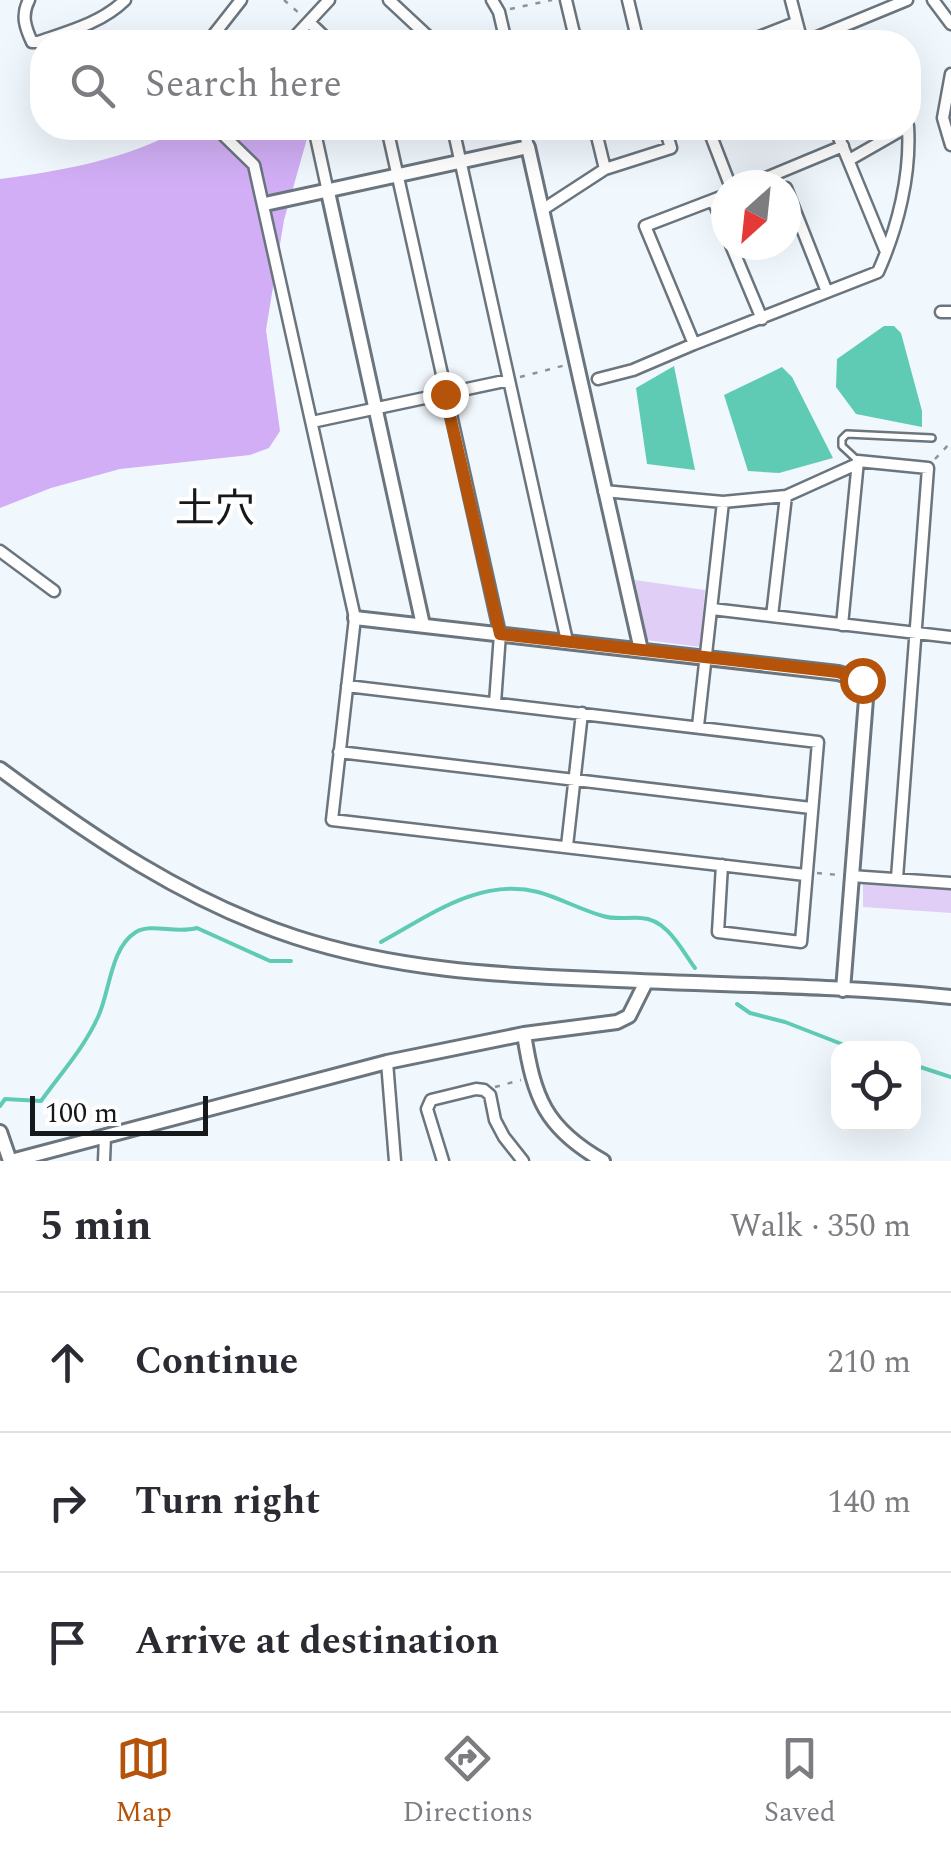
<!DOCTYPE html>
<meta charset="utf-8">
<style>
:root{--surface:#fff;--page:#f7f7f7;--text:#2b2b33;--muted:#7c7c81;--line:#e1e1e2;--accent:#b45309}
body{margin:0;font-family:Spectral,"Noto Sans JP",serif;background:var(--page);color:var(--text)}
.controls{position:absolute;right:30px;bottom:30px;display:grid;overflow:hidden;border-radius:20px;box-shadow:0 10px 40px #0002}
.controls button{width:90px;height:90px;display:grid;place-items:center;padding:0;border:0;border-bottom:2px solid var(--line);background:var(--surface);color:var(--text);font:50px sans-serif}
.compass{position:absolute;left:711px;top:170px;width:90px;height:90px;border-radius:50%;background:var(--surface);box-shadow:0 10px 40px #0002;rotate:207deg}
.scale{position:absolute;left:30px;bottom:25px;width:178px;box-sizing:border-box;padding-left:10px;border:5px solid #15191c;border-top:0;font-size:28px;line-height:35px;white-space:nowrap;color:#15191c;-webkit-text-stroke:8px #fff;paint-order:stroke}
.stop{position:absolute;width:30px;height:30px;margin:-22px;border:8px solid #b45309;border-radius:50%;background:#fff}
.stop.end{background:#b45309;border-color:#fff;box-shadow:0 2px 10px #0008}
.list{margin:0;padding:0;list-style:none}
h2{display:flex;justify-content:space-between;align-items:center;height:130px;margin:0;padding:0 40px;font-size:42px}
h2 small{font-size:32px;font-weight:400;color:var(--muted)}
.list li{display:grid;grid-template-columns:65px 1fr auto;gap:30px;align-items:center;box-sizing:border-box;height:140px;padding:0 40px;border-top:2px solid var(--line)}
.list b{display:block;font-size:38px;white-space:nowrap}
.list em{font-size:32px;font-style:normal;color:var(--muted)}
.icon{flex:none;width:55px;height:55px;fill:none;stroke:currentColor;stroke-width:2;stroke-linecap:round;stroke-linejoin:round}
.map{position:relative;flex:none;width:951px;height:1161px;overflow:hidden}
.search{position:absolute;background:var(--surface);box-shadow:0 10px 40px #0002;left:30px;right:30px;top:30px;height:110px;display:flex;align-items:center;gap:25px;box-sizing:border-box;padding:0 35px;border-radius:40px;color:var(--muted);font-size:38px}
.sheet{height:550px;background:var(--surface)}
nav{display:flex;justify-content:space-around;align-items:center;box-sizing:border-box;height:140px;border-top:2px solid var(--line);background:var(--surface);font-size:28px;color:var(--muted)}
nav a{display:grid;justify-items:center;gap:5px}
nav .on{color:var(--accent)}
.map>svg:first-child{display:block}
.green{fill:#e1cef6}
.forest{fill:#d1aef5}
.water{fill:#5fcbb5}
.lines{fill:none;stroke-linecap:round;stroke-linejoin:round}
.stream{stroke:#5fcbb5;stroke-width:4}
.service-casing{stroke:#6b757e;stroke-width:10}
.minor-casing{stroke:#6b757e;stroke-width:15}
.tertiary-casing{stroke:#6b757e;stroke-width:18}
.path{stroke:#8d9397;stroke-width:2.5;stroke-dasharray:5 8;stroke-linecap:butt}
.service{stroke:#fff;stroke-width:5}
.minor{stroke:#fff;stroke-width:10}
.tertiary{stroke:#fff;stroke-width:12}
.route{stroke:#b45309;stroke-width:12}
.labels{text-anchor:middle;dominant-baseline:central;stroke-width:8;stroke-linejoin:round;paint-order:stroke}
.quarter-label{font-size:40px;fill:#15191c;stroke:#fff}
</style>
<div class="map">
<svg width="951" height="1161" viewBox="0 0 951 1161">
<rect width="100%" height="100%" fill="#f1f8fd"/>
<path class="green" d="M 635,580 L 705,590 L 700,647 L 646,640 Z
M 863,882 L 951,887 L 951,913 L 863,907 Z"/>
<path class="forest" d="M 183,128 L 310,128 L 284,220 L 266,330 L 280,431 L 269,448 L 250,455 L 120,469 L 51,488 L 0,508 L 0,179 C 62,171 128,159 183,128 Z"/>
<path class="water" d="M 884,326 L 894,326 L 901,333 L 922,411 L 922,427 L 856,414 L 836,387 L 837,359 Z
M 674,366 L 695,470 L 647,464 L 636,388 Z
M 782,367 L 792,377 L 833,458 L 779,473 L 748,471 L 724,395 Z"/>
<g class="lines">
<path class="stream" d="M 381,942 C 429,916 480,877 538,892 C 560,898 581,910 603,916 C 615,920 628,917 641,918 C 667,919 681,949 695,968
M 737,1004 L 750,1013 L 785,1022 L 852,1048
M 914,1065 L 951,1077
M 0,1106 L 5,1099 L 41,1101 C 61,1073 84,1048 98,1017 C 110,992 110,948 136,932 C 152,923 176,934 197,928 L 270,961 L 291,961"/>
<g class="service-casing">
<path id="service" d="M 856,459 L 842,446 L 842,439 L 847,434 L 932,438"/>
</g>
<g class="minor-casing">
<path id="minor" d="M 29,0 C 21,15 25,27 32,42 L 38,42 C 67,32 102,23 125,0
M 389,0 L 434,42
M 492,0 L 499,12 L 506,42
M 566,0 L 576,42
M 628,0 L 638,42
M 791,0 L 802,42
M 933,0 L 951,24
M 309,22 L 330,42
M 208,42 L 241,0
M 290,42 L 329,0
M 746,42 L 795,23
M 805,42 L 907,0
M 951,74 L 943,118 L 951,145
M 216,128 L 254,165 L 355,618 L 332,820 L 805,875
M 314,128 L 328,192
M 387,128 L 500,634 L 495,703
M 453,128 L 567,641
M 524,128 L 528,147
M 595,128 L 605,169
M 708,128 L 730,185
M 835,128 L 886,252
M 849,160 L 905,128
M 749,185 L 843,146
M 786,188 L 827,292
M 726,195 L 645,226 L 694,344 L 878,272 C 898,227 911,175 908,126
M 713,200 L 726,232
M 542,210 L 605,169 L 671,148 L 665,128
M 731,245 L 762,319
M 941,312 L 951,312
M 598,379 L 633,370 L 694,344
M 312,422 L 509,380
M 604,491 L 723,502 L 786,496 L 772,616
M 786,496 L 857,464
M 0,551 L 54,591
M 712,609 L 951,637
M 842,625 L 858,461 L 928,468 L 897,878
M 347,686 L 818,742 L 801,942 L 718,932 L 722,865
M 698,726 L 723,502
M 339,752 L 811,808
M 567,846 L 582,713
M 851,876 L 951,883
M 387,1062 L 395,1161
M 104,1161 L 105,1136
M 443,1161 L 427,1109 L 431,1100 L 476,1089 L 484,1090 L 490,1095 L 495,1120 L 504,1137 L 523,1161"/>
</g>
<g class="tertiary-casing">
<path id="tertiary" d="M 328,192 L 423,625
M 265,204 L 528,147 L 641,650
M 355,618 L 838,673 L 862,680 L 866,699 L 843,990
M 0,769 C 92,837 185,901 295,937 C 393,969 493,975 595,979 C 713,985 833,985 951,997
M 524,1034 C 534,1098 545,1128 603,1161
M 0,1132 L 10,1161
M 11,1161 L 387,1062 L 524,1034 L 617,1022 L 629,1016 L 646,982"/>
</g>
<path class="path" d="M 284,0 L 300,14
M 510,9 L 552,0
M 520,377 L 566,365
M 935,459 L 951,442
M 817,873 L 839,875
M 495,1087 L 521,1080"/>
<use href="#service" class="service"/>
<use href="#minor" class="minor"/>
<use href="#tertiary" class="tertiary"/>
</g>
<g class="lines">
<path class="route" d="M 445,394 L 500,634 L 838,672 L 862,680"/>
</g>
<g class="labels">
<g class="quarter-label">
<text x="215" y="510">土穴</text>
</g>
</g>
</svg>
<div class="controls">
<button><svg class="icon" aria-label="locate" viewBox="0 0 24 24"><circle cx="12" cy="12" r="6"/><path d="M12 2v4M12 18v4M2 12h4M18 12h4"/></svg></button>
</div>
<svg class="compass" viewBox="-18 -18 36 36"><path d="M0-13l5 13h-10z" fill="#e53935"/><path d="M0 13l5-13h-10z" fill="#7c7c81"/></svg>
<div class="scale">100 m</div>
<div class="stop" style="left:862px;top:680px"></div>
<div class="stop end" style="left:445px;top:394px"></div>
<div class="search"><svg class="icon" aria-label="search" viewBox="0 0 24 24"><circle cx="10" cy="10" r="6"/><path d="M15 15l6 6"/></svg>Search here</div>
</div>
<section class="sheet">
<h2>5 min<small>Walk · 350 m</small></h2>
<ul class="list">
<li><svg class="icon" aria-label="ahead" viewBox="0 0 24 24"><path d="M12 20V5M6 11l6-6 6 6"/></svg><div><b>Continue</b></div><em>210 m</em></li>
<li><svg class="icon" aria-label="right" viewBox="0 0 24 24"><path d="M7 20v-9h11M14 6l5 5-5 5"/></svg><div><b>Turn right</b></div><em>140 m</em></li>
<li><svg class="icon" aria-label="arrive" viewBox="0 0 24 24"><path d="M6 21V4h12l-3 4 3 4H6"/></svg><div><b>Arrive at destination</b></div></li>
</ul>
</section>
<nav>
<a class="on"><svg class="icon" aria-label="map" viewBox="0 0 24 24"><path d="M3 6l6-2 6 2 6-2v14l-6 2-6-2-6 2zM9 4v14M15 6v14"/></svg>Map</a>
<a><svg class="icon" aria-label="directions" viewBox="0 0 24 24"><path d="M12 3l9 9-9 9-9-9zM9 14v-3h6M13 9l2 2-2 2"/></svg>Directions</a>
<a><svg class="icon" aria-label="saved" viewBox="0 0 24 24"><path d="M7 4h10v16l-5-4-5 4z"/></svg>Saved</a>
</nav>
